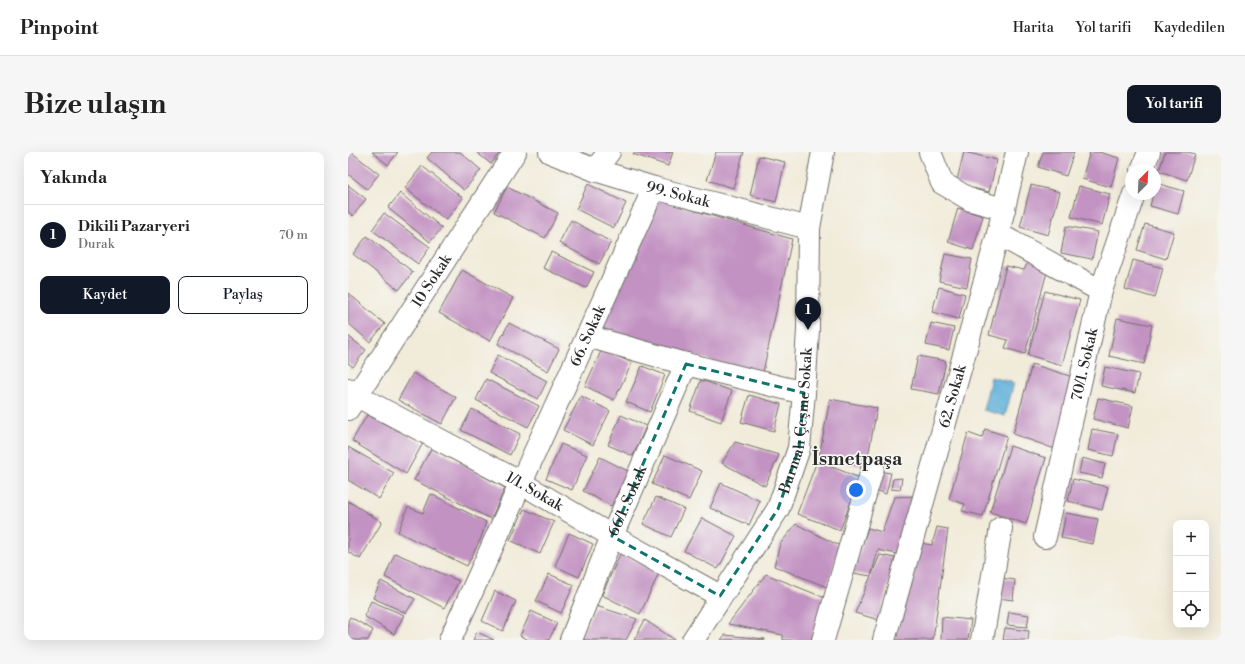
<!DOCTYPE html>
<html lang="tr">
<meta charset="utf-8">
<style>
:root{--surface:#fff;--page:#f6f6f6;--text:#222;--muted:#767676;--line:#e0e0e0;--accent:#111827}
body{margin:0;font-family:"Libre Bodoni",serif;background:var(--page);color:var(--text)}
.controls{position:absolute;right:12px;bottom:12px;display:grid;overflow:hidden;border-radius:8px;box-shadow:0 4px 16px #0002}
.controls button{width:36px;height:36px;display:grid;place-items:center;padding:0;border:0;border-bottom:1px solid var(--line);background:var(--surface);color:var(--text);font:20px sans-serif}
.compass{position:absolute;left:777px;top:12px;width:36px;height:36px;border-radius:50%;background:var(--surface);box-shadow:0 4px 16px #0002;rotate:24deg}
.you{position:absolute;left:508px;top:338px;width:14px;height:14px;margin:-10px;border:3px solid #fff;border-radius:50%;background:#1a73e8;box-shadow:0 0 0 6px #1a73e833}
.badge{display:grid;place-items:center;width:26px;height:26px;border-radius:50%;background:var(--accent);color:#fff;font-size:13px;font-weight:700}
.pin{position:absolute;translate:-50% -33px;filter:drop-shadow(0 1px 2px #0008)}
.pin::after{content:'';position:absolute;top:21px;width:14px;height:12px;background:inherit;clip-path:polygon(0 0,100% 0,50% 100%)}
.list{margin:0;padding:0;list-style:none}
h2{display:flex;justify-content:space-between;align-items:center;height:52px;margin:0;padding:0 16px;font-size:17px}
h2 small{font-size:13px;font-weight:400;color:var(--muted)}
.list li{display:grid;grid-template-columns:26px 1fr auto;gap:12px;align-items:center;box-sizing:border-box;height:60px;padding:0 16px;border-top:1px solid var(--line)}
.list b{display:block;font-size:15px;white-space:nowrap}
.list p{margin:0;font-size:13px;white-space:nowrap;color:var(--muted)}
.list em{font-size:13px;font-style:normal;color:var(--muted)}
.actions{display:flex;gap:8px;padding:12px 16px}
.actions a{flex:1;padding:9px 0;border:1px solid var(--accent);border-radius:8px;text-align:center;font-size:14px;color:var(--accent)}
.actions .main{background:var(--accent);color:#fff}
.icon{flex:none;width:22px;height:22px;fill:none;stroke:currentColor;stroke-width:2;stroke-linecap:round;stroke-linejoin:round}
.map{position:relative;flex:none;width:873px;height:488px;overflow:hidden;border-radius:8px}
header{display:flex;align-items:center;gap:24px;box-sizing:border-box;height:56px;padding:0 20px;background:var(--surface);border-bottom:1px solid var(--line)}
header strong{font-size:19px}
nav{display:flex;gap:22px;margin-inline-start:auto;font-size:14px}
.intro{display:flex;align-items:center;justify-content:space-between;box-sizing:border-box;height:96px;padding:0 24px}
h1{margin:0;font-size:28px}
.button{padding:10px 18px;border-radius:8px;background:var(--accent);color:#fff;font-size:14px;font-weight:700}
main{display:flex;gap:24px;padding:0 24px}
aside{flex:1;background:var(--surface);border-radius:8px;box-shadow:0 4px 16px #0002}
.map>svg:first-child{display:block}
.water{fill:#5eb0d9;stroke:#446e82}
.building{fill:#c292c2}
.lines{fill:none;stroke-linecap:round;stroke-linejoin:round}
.minor-casing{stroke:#706e68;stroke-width:24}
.minor{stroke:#fff;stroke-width:22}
.marked{fill:none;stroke:#0f766e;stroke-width:3;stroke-dasharray:8 5;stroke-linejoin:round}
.labels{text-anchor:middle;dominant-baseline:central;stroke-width:3.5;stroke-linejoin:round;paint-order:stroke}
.street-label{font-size:15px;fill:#2b2b2b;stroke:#f6f6f2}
.district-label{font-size:19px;font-weight:bold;fill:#2b2b2b;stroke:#f6f6f2}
</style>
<header>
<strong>Pinpoint</strong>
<nav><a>Harita</a><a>Yol tarifi</a><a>Kaydedilen</a></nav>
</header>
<div class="intro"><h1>Bize ulaşın</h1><a class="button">Yol tarifi</a></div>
<main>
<aside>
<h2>Yakında<small></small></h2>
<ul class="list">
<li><span class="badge">1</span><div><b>Dikili Pazaryeri</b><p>Durak</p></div><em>70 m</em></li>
</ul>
<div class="actions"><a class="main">Kaydet</a><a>Paylaş</a></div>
</aside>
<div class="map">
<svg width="873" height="488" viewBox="0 0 873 488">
<rect width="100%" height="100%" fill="#f6f6f2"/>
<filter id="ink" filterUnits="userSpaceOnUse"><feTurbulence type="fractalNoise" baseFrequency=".025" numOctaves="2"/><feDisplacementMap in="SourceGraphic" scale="8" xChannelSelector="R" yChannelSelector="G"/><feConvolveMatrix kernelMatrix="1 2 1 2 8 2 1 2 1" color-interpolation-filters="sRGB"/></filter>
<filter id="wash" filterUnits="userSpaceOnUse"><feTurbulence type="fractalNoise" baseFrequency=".012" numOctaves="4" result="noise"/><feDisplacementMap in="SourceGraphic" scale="16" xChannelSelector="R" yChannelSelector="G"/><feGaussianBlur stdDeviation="0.9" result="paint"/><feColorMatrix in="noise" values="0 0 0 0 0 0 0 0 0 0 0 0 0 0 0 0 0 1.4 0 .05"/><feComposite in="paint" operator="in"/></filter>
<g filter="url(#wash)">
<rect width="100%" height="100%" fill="#f1ebd9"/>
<path class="water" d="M 643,225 L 666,231 L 657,264 L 635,258 Z"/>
<g id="blocks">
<path class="building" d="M 0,0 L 3,0 L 31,22 L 19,37 L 0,22 Z
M 24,0 L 50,0 L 40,13 Z
M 84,0 L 112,0 L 133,18 L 116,38 L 79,6 Z
M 128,0 L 152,0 L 143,12 Z
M 287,0 L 325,0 L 320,14 L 285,2 Z
M 368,0 L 396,0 L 385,36 L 359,28 Z
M 616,0 L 649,8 L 641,40 L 608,32 Z
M 695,0 L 726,0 L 718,24 L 690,15 Z
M 742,0 L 751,0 L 771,6 L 763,35 L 734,27 Z
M 817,0 L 840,0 L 847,2 L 839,28 L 811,19 Z
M 411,4 L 437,10 L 428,50 L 402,43 Z
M 74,14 L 115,46 L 98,68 L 57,36 Z
M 808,31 L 836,39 L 830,62 L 802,54 L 805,42 L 807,42 Z
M 240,32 L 278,51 L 266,76 L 228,57 Z
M 0,33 L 18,47 L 5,64 L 0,60 Z
M 683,33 L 712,40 L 700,83 L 672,75 Z
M 731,34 L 762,42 L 754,73 L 723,65 Z
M 159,35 L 210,61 L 197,86 L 146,60 Z
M 52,41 L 94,76 L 82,90 L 40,56 Z
M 310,48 L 444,87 L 414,224 L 253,176 Z
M 610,56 L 635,64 L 625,98 L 600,90 Z
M 36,61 L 82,95 L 70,112 L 24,78 Z
M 223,68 L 263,90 L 251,112 L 211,91 Z
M 797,72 L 826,80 L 818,107 L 789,98 Z
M 718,74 L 750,80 L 744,107 L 713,101 Z
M 19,84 L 65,120 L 51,138 L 5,102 Z
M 203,100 L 246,120 L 238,136 L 195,116 Z
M 597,102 L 624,107 L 619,135 L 591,129 Z
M 681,108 L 700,116 L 677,202 L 657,196 L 660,188 L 641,183 L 658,114 L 676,118 Z
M 785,108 L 815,116 L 807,146 L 777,137 Z
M 114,118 L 165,146 L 142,189 L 91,161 Z
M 591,135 L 617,142 L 611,167 L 584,160 Z
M 697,139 L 732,148 L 714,213 L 680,203 Z
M 0,141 L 37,172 L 22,190 L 0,171 Z
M 769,166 L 804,173 L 796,212 L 761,204 Z
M 161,171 L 211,197 L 200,219 L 150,192 Z
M 583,171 L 606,176 L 601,198 L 578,193 Z
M 0,184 L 18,198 L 5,215 L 0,211 Z
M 254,197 L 284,211 L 266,248 L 237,234 Z
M 150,203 L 199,229 L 190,247 L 141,221 Z
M 570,204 L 598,209 L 591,242 L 563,237 Z
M 684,212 L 725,225 L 707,297 L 665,282 Z
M 294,214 L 317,223 L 302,260 L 278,250 Z
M 757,215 L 791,222 L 787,241 L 753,234 Z
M 65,221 L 108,245 L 94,272 L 50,248 Z
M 138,227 L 191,254 L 180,275 L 128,248 Z
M 353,228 L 384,239 L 373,270 L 342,259 Z
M 401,243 L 433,252 L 426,279 L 393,270 Z
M 233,244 L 262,259 L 245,293 L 215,278 Z
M 750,246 L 785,254 L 780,276 L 745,267 Z
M 482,247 L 529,256 L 518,315 L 471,305 Z
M 124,257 L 172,282 L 162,303 L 113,278 Z
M 19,263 L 75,291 L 58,322 L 4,289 Z
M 273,263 L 298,274 L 285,304 L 260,293 Z
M 637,277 L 659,284 L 635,364 L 614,359 L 617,352 L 601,347 L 620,281 L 634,286 Z
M 744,277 L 770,282 L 765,304 L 740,298 Z
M 387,290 L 431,303 L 417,334 L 374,311 Z
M 213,292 L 239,303 L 224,338 L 198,327 Z
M 662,294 L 698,306 L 678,372 L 642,360 Z
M 0,295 L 46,321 L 31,347 L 0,328 Z
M 84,295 L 157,336 L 143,367 L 66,328 Z
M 317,303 L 354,319 L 341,348 L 304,332 Z
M 252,305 L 280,319 L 263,354 L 235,339 Z
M 734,306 L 757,312 L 754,326 L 731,321 Z
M 469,309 L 512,326 L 492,378 L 449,362 Z
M 529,319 L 543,321 L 538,342 L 525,337 Z
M 554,326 L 552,338 L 543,337 L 545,327 Z
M 725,327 L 760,335 L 754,358 L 720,349 Z
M 373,331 L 412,349 L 401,373 L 362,356 Z
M 83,342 L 138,370 L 133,386 L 119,414 L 50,380 L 60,355 L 75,361 Z
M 567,344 L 549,402 L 530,398 L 523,424 L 505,421 L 520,376 L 534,380 L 546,345 Z
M 308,345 L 336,357 L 323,385 L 295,372 Z
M 0,349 L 34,370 L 12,407 L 0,400 Z
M 176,357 L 206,370 L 192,402 L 162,388 Z
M 718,361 L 750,367 L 745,392 L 713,386 Z
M 354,366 L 388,384 L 370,417 L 336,399 Z
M 448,372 L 492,394 L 479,435 L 426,414 L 432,392 Z
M 589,375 L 600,377 L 585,488 L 547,488 L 572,391 L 584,393 Z
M 221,381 L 245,392 L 231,425 L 207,414 Z
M 47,401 L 111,429 L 96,456 L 37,425 Z
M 272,402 L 312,419 L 292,462 L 254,443 Z
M 532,403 L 547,406 L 531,468 L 507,461 Z
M 201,422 L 226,433 L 213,461 L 188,449 Z
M 418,422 L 477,446 L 463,488 L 435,488 L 435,483 L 380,472 Z
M 652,426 L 667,428 L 665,448 L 650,446 Z
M 33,429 L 67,447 L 58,461 L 25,446 Z
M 147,439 L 168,449 L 155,479 L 134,469 Z
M 23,449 L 56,463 L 46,482 L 16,464 Z
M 248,454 L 289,467 L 278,488 L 238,488 L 232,486 Z
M 183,459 L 209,471 L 201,488 L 181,488 L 172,484 Z
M 661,460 L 681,463 L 679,475 L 659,473 Z
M 2,465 L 25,478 L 20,488 L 0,488 L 0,469 Z
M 594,465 L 623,468 L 620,488 L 593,488 Z
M 297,468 L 327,488 L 286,488 Z
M 657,476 L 681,479 L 680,488 L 655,488 Z
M 129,480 L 146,488 L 125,488 Z
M 377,483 L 417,487 L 417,488 L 373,488 Z"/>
</g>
</g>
<g filter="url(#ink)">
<use href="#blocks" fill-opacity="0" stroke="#706e68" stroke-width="1"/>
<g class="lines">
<g class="minor-casing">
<g id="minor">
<path id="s1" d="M 202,0 L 247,18 L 306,36 L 461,76"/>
<path d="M 582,0 L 594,31 L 623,48 L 656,57"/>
<path d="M 247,18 L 261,0"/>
<path d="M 794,18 L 801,0"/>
<path d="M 650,82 L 753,139"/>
<path d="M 239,184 L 338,212 L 456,241"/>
<path id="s2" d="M 0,237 L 9,244 L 173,331 L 264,384 L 372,444"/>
<path id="s3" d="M 0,257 L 167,0"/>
<path id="s4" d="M 697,385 L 753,139 L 786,42"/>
<path id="s5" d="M 102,488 L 306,36"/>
<path id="s6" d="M 223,488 L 264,384 L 338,212"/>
<path id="s7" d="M 345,488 L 430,357 L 451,296 L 456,241 L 460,178 L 461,76 L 475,0"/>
<path d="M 475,488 L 525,315"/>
<path id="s8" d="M 536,488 L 650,82 L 669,0"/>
<path d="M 634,488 L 653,376"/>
</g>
</g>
<use href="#minor" class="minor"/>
</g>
</g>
<path class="marked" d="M 338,212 L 456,241 L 451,296 L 430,357 L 372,444 L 264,384 Z"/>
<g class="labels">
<g class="street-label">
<text stroke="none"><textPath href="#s1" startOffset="135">99. Sokak</textPath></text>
<text stroke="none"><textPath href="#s3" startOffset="153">10 Sokak</textPath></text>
<text stroke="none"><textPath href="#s5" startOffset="334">66. Sokak</textPath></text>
<text stroke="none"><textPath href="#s4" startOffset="177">70/1. Sokak</textPath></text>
<text stroke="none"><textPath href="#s8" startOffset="253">62. Sokak</textPath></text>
<text stroke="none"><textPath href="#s7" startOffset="247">Burmalı Çeşme Sokak</textPath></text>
<text stroke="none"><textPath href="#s2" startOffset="213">1/1. Sokak</textPath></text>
<text stroke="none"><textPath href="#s6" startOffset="150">66/1. Sokak</textPath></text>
</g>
<g class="district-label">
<text x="509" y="307">İsmetpaşa</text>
</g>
</g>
</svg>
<div class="controls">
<button>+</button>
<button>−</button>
<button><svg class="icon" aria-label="locate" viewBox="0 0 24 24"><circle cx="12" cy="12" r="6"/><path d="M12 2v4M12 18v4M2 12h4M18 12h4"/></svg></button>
</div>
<svg class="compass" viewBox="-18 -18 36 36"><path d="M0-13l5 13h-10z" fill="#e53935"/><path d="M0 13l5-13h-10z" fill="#767676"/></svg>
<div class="you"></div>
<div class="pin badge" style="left:460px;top:178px">1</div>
</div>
</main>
